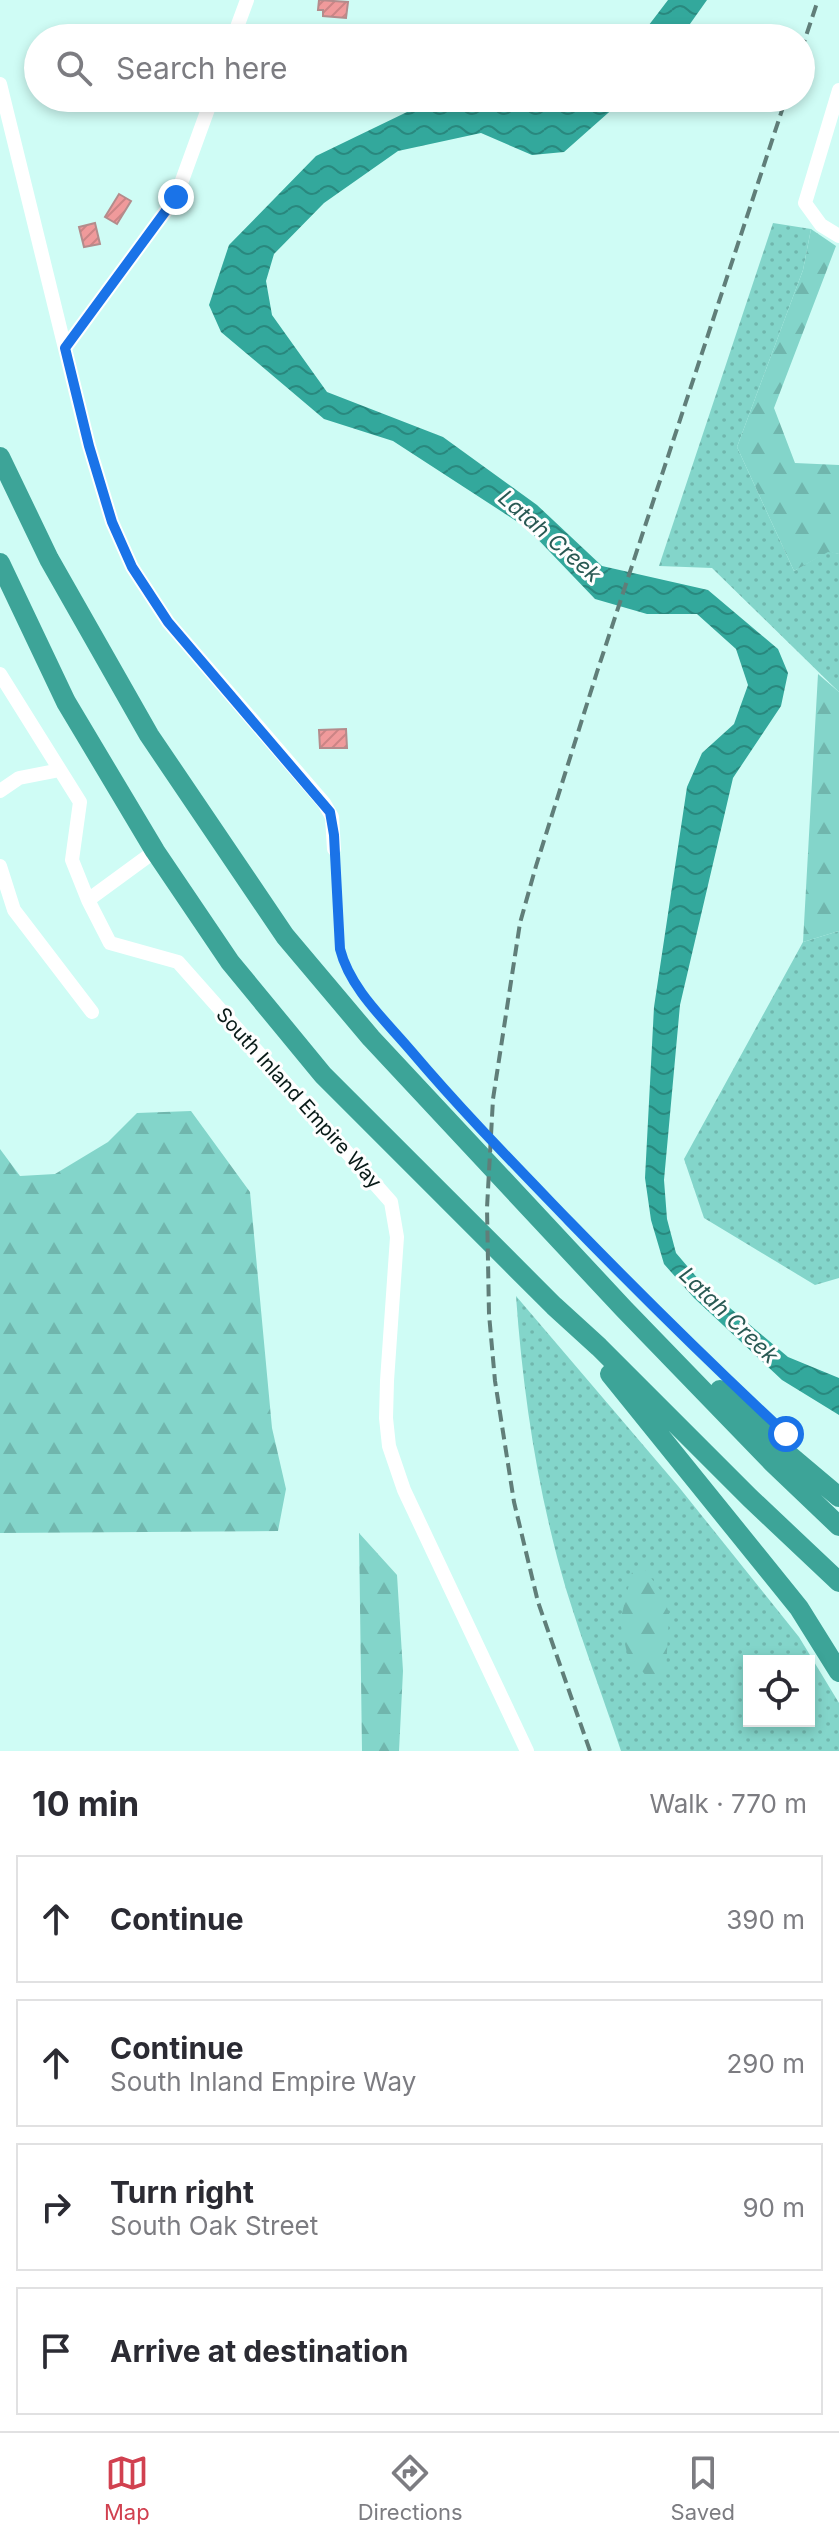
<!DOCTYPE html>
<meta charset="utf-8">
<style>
:root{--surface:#fff;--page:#f7f7f7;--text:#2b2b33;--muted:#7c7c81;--line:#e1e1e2;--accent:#d14150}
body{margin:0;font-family:Inter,sans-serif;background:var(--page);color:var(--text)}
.controls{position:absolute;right:24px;bottom:24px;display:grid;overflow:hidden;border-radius:0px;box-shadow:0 4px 12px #0003}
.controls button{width:72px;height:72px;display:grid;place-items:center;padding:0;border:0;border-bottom:2px solid var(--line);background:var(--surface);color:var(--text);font:40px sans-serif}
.stop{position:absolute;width:24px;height:24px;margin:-18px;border:6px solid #1a73e8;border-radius:50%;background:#fff}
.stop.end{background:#1a73e8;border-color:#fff;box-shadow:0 2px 8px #0008}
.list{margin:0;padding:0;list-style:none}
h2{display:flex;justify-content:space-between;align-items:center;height:104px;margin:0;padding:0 32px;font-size:34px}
h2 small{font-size:26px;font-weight:400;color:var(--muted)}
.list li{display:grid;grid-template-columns:52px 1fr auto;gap:24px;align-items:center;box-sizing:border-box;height:128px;margin:0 16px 16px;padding:0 16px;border:2px solid var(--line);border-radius:0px}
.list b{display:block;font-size:30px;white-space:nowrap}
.list p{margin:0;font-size:26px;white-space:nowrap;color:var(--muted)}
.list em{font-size:26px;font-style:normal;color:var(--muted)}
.icon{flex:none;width:44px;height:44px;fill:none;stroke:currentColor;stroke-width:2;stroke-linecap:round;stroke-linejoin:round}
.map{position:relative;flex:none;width:839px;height:1751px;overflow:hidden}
.search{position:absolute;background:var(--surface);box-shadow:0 4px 12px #0003;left:24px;right:24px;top:24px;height:88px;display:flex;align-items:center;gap:20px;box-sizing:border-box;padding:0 28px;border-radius:44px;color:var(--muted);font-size:30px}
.sheet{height:680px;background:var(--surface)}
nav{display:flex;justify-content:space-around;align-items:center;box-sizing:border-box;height:112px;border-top:2px solid var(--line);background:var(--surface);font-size:22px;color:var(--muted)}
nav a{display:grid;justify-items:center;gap:4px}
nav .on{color:var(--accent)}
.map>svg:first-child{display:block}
.green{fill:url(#green-dots);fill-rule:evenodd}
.forest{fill:url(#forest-firs)}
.water{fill:url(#water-waves)}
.building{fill:url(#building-hatch);stroke:#b38c8c;stroke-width:2}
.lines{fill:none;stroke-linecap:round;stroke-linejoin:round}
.path{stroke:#92b6b1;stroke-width:2;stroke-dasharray:4 6;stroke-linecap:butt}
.minor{stroke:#fff;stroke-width:14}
.highway{stroke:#3da498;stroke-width:20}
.rail{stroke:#607e79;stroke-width:4;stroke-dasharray:12 6;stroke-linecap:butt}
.route{stroke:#1a73e8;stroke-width:10}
.labels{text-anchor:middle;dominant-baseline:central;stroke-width:6;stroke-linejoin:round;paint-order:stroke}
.street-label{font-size:20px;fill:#081a17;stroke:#fefefe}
.water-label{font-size:22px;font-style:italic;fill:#295953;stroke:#fefefe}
</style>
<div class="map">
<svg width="839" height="1751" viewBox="0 0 839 1751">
<defs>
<pattern id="green-dots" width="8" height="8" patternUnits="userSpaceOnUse" patternTransform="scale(2)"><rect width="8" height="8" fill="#83d5ca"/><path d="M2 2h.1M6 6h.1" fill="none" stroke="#70b6ad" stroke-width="1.8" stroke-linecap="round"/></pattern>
<pattern id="forest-firs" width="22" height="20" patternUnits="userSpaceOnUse" patternTransform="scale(2)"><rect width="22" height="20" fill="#83d5ca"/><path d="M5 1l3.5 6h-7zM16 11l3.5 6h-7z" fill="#70b6ad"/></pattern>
<pattern id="water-waves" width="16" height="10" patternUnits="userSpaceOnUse" patternTransform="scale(2)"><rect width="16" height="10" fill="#33a89c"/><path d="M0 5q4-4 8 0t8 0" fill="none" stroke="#29887e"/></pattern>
<pattern id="building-hatch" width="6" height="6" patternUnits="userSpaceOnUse" patternTransform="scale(2)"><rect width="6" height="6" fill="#f09a9b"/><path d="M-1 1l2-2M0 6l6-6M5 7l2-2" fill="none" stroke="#cc8485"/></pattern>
</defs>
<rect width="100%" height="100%" fill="#cffcf5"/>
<path class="green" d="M 773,223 L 811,229 L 803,270 L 737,447 L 794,571 L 828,551 L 839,554 L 839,692 L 712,568 L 659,566 Z
M 839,931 L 839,1278 L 815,1285 L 704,1218 L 684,1159 L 803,942 Z
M 516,1296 L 678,1486 L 799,1637 L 839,1703 L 839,1751 L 621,1751 C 603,1697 583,1644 566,1589 C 538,1494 523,1395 516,1296 ZM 749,1661 L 809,1661 L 809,1721 L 749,1721 Z"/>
<path class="forest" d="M 811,229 L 836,246 L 774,408 L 795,463 L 839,465 L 839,554 L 828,552 L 794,571 L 737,447 L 803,270 Z
M 818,674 L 839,692 L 839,931 L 803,942 Z
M 191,1111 L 250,1192 L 272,1428 L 286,1489 L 278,1531 L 0,1533 L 0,1149 L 20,1176 L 55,1174 L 108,1142 L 137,1113 Z
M 359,1533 L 397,1575 L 403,1671 L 399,1751 L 362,1751 Z
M 642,1566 L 661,1591 L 669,1613 L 666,1671 L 653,1684 L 627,1653 L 620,1622 L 633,1568 Z"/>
<path class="water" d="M 668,0 L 707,0 L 680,38 L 639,38 Z
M 436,98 L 625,98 L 564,152 L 532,155 L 481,133 L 398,151 L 324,203 L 274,254 L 266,281 L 272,315 L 327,392 L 443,437 L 537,505 L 602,566 L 708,590 L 778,649 L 788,673 L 781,706 L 733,778 L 680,1005 L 664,1180 L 667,1219 L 676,1253 L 705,1287 L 788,1357 L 839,1378 L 839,1415 L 782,1380 L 694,1298 L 664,1264 L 651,1220 L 645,1178 L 654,1007 L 687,787 L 702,753 L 734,724 L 748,685 L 736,649 L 697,614 L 647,614 L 595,599 L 527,528 L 393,441 L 324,419 L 221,332 L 209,305 L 229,245 L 316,156 Z"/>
<path class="building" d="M 319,0 L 348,2 L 346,18 L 323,16 L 323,10 L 318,10 Z
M 119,194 L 131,201 L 117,224 L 105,217 Z
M 95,223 L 100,244 L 84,247 L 79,227 Z
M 346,729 L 347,748 L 320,748 L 319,730 Z"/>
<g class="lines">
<path class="path" d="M 335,862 C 337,907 332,949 358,988 C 472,1123 595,1250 722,1374"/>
<path class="minor" d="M 233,38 L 247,0
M 0,84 L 89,446 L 112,522 L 132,567 L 168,622 L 324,803 L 332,817 L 334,849
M 839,90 L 805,203 L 821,225 L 839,236
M 65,348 L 176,197 L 212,98
M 0,674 L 80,802 L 72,860 L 88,900 L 110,943 L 178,962 L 391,1202 L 397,1237 L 387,1381 L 386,1418 L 389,1446 L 404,1490 L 527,1751
M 0,791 L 19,778 L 60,770
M 0,866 L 14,910 L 92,1012
M 88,900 L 155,851"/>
<path class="highway" d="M 0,457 L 49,559 L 149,735 L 285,936 L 371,1038 L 624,1309 L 773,1463 L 839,1526
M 0,563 L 66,702 L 155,851 L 230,962 L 323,1075 L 554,1306 L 599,1347 L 750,1498 L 839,1582
M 610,1374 L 799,1608 L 839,1672
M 720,1390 L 783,1450 L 839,1497"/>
<path class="rail" d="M 801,51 L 818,0
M 590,1751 L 538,1602 L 514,1502 L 495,1381 L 489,1314 L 487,1208 L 493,1099 L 520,923 L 536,866 L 597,672 L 786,98"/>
</g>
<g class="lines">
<path class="route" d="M 176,197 L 65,348 L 89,446 L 112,522 L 132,567 L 168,622 L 330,812 L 334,835 L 340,949 C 350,989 386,1021 412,1052 C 462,1111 516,1166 569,1221 C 640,1294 712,1365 786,1434"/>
</g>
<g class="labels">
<g class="street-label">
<text transform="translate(299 1098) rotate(48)">South Inland Empire Way</text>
</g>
<g class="water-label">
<text transform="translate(550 536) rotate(41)">Latah Creek</text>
<text transform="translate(729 1315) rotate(44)">Latah Creek</text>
</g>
</g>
</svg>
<div class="controls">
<button><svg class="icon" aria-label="locate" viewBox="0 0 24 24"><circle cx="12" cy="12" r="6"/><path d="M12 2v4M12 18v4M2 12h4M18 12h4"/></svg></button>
</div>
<div class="stop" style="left:786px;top:1434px"></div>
<div class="stop end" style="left:176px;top:197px"></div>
<div class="search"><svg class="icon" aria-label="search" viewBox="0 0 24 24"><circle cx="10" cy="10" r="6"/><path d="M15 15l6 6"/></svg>Search here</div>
</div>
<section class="sheet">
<h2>10 min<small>Walk · 770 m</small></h2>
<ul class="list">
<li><svg class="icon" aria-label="ahead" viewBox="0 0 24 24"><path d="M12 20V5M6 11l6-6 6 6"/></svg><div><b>Continue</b></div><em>390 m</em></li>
<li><svg class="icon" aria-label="ahead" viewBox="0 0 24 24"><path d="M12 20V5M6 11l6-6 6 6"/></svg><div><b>Continue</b><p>South Inland Empire Way</p></div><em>290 m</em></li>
<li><svg class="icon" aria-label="right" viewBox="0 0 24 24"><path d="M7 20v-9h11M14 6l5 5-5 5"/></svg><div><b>Turn right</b><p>South Oak Street</p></div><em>90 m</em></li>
<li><svg class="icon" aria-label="arrive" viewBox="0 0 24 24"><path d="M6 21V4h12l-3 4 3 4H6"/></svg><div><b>Arrive at destination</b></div></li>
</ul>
</section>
<nav>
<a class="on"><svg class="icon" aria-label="map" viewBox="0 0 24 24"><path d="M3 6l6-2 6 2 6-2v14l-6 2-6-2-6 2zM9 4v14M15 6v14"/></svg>Map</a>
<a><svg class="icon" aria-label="directions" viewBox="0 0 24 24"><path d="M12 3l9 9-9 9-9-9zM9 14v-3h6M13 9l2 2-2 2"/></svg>Directions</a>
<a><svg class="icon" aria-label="saved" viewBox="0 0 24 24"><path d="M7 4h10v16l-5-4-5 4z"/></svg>Saved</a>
</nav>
